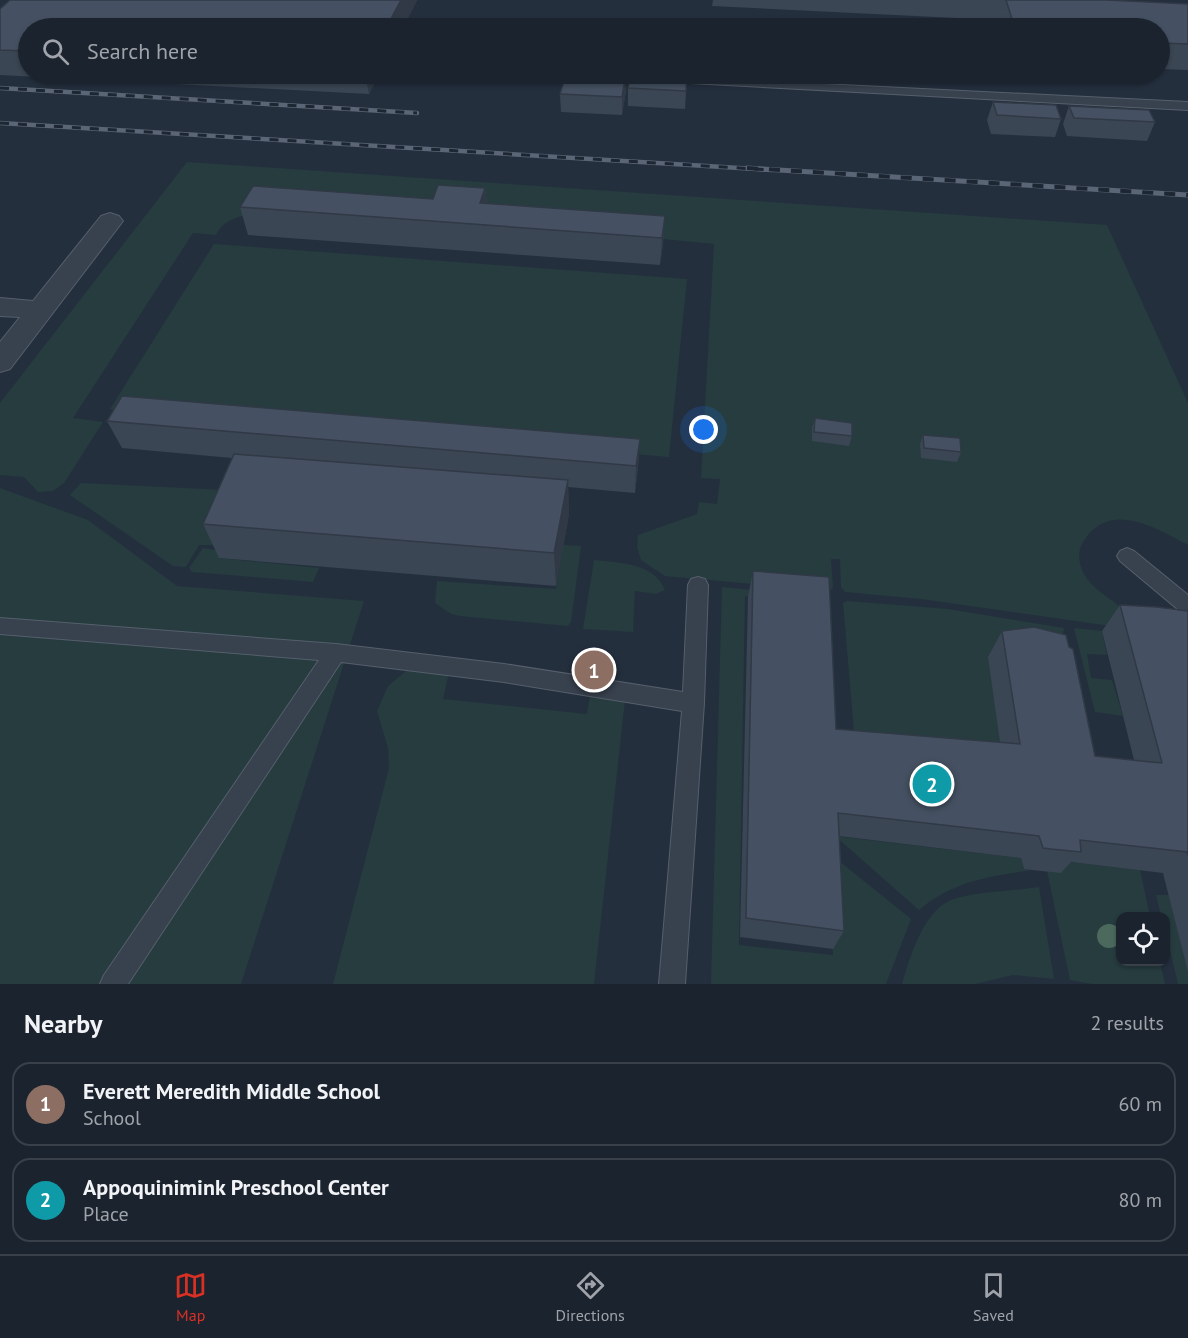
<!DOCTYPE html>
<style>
:root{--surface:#1b232e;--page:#242b36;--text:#f1f3f6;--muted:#a0a4aa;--line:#39404a;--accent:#d93025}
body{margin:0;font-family:"PT Sans",sans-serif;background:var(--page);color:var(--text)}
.controls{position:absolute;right:18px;bottom:18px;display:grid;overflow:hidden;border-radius:12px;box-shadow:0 2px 4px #0004}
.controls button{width:54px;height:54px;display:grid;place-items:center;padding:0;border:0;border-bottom:2px solid var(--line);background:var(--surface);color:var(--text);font:30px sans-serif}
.you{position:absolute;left:704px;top:430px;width:21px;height:21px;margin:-15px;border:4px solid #fff;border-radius:50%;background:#1a73e8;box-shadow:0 0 0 9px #1a73e833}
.badge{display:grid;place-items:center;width:39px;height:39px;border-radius:50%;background:var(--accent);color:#fff;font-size:20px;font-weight:700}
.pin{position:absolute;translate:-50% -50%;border:3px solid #fff;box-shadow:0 2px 6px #0006}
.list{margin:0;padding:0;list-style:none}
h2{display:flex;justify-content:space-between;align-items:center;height:78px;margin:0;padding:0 24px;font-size:26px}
h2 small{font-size:20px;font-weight:400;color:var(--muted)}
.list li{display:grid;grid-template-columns:39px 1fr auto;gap:18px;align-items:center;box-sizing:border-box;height:84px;margin:0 12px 12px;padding:0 12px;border:2px solid var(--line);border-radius:18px}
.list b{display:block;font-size:22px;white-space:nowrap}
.list p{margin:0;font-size:20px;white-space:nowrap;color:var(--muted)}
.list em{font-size:20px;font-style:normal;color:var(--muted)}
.icon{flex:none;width:33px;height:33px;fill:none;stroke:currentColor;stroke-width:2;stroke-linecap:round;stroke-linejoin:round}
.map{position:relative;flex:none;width:1188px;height:984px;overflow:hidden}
.search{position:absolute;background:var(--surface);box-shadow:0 2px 4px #0004;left:18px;right:18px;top:18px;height:66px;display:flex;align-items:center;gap:15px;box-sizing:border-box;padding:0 21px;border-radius:33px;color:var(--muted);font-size:22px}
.sheet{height:270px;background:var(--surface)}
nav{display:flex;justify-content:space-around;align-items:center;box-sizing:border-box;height:84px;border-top:2px solid var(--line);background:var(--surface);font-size:16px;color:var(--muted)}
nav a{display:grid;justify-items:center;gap:3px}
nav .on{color:var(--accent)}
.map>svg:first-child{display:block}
.green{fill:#263c3f}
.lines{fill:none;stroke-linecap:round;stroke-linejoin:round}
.service-casing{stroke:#565f6c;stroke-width:2}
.minor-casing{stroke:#565f6c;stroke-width:2}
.service{fill:#38414e;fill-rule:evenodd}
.minor{fill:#38414e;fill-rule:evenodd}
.rail-far1-casing{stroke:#5a6575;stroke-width:4.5}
.rail-casing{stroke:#5a6575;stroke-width:5}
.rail-far1{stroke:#1d2633;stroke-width:3;stroke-dasharray:9;stroke-linecap:butt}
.rail{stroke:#1d2633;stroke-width:4;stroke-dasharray:11;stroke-linecap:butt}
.tree{fill:#4b6a5d}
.wall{fill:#3b4654}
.shaded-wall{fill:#303945}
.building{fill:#455162;stroke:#303945;stroke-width:1.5}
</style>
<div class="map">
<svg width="1188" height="984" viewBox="0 0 1188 984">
<rect width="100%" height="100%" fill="#242f3e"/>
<path class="green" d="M 187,162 L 1107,225 L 1188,403 L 1188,545 C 1157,529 1112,500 1085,539 C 1077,549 1078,563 1084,574 C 1094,591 1109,596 1121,608 C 1127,615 1133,623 1139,630 L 921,599 L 845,592 L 841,587 L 840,559 L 831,559 L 833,588 L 829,591 L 665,576 L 641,560 L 637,547 L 638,535 L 697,514 L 699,502 L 717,504 L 720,479 L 701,478 L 714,244 L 643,237 L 245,215 C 232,219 222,222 216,235 L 193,233 L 73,418 L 103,422 L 64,483 L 53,491 L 38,492 L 24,477 L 0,475 L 0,403 Z
M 214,244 L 687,279 L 669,457 L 110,409 Z
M 81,483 L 226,490 L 219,545 L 199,545 L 186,567 L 173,566 L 70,495 Z
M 0,488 L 88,520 L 177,586 L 364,601 L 241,984 L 0,984 Z
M 563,545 L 581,546 L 571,622 L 568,626 L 460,616 L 451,614 L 435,603 L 437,581 L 556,589 Z
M 203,548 L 221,551 L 220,558 L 319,568 L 313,582 L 192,572 L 189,568 Z
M 594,560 C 619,563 654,562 665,590 L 656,594 L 635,591 L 633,632 L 583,629 Z
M 722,587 L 792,594 L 791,601 L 745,596 L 739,945 L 833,955 L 828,852 L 911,919 L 886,984 L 711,984 Z
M 847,601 L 948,609 L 1064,628 L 1056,674 L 1004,767 L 855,743 L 843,603 Z
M 1074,628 L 1102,631 L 1107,655 L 1087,654 L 1091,678 L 1112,680 L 1123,716 L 1095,712 Z
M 412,666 L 450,668 L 443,699 L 587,714 L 592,684 L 625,700 L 594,984 L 333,984 L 389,768 L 388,748 L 377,711 L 388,686 Z
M 835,836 L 1021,858 L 1024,869 L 1032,870 C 988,877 955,880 919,910 Z
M 1060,861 L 1140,870 L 1150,916 L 1120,916 L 1120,962 L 1160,962 L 1165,984 L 1092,984 L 1070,980 L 1047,871 Z
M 1039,887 L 1054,979 L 1013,975 L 975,984 L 902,984 C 910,957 924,906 957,898 C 983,891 1012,891 1039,887 Z
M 1156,895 L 1169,895 L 1188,971 L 1188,984 L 1178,984 L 1166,934 L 1166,916 L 1161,916 Z"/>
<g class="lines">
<g class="service-casing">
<path id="service" d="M 619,74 L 1188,102 L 1188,110 L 615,79 L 615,75 Z
M 1127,548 L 1134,551 L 1188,595 L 1188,614 L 1181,612 L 1120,561 L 1117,556 L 1120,551 Z
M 698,577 L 705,579 L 708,585 L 704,703 L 685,984 L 659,984 L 682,711 L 504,682 L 341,662 L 128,984 L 100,984 L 104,975 L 319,660 L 0,634 L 0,618 L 336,644 L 504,664 L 683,692 L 688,585 L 691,579 Z"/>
</g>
<g class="minor-casing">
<path id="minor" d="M 110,213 L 119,216 L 123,221 L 10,369 L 0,372 L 0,342 L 20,317 L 0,316 L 0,298 L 33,301 L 101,216 Z"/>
</g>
<use href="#service" class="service"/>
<use href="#minor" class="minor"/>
<g class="rail-far1-casing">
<path id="rail-far1" d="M 0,88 L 417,113
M 0,123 L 772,170"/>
</g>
<g class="rail-casing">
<path id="rail" d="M 747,168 L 1188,195"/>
</g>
<use href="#rail-far1" class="rail-far1"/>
<use href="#rail" class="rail"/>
</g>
<circle class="tree" cx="1109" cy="936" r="12"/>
<path class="wall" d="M 417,0 L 403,28 L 28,28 L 28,74 L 379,74 L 369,94 L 0,75 L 0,9 Z
M 713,0 L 1107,0 L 1188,4 L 1188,70 L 1160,69 L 1160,28 L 999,28 L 997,20 L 712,6 Z
M 687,74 L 685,109 L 628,106 L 628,88 Z
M 626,90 L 622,115 L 561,112 L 560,94 Z
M 993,102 L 1061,119 L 1055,137 L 991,134 L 987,120 Z
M 1069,106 L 1155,122 L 1147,141 L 1067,136 L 1063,124 Z
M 485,188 L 487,203 L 665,216 L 663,244 L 660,265 L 248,235 L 240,207 L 433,199 Z
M 815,418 L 852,436 L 849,446 L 812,441 L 812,428 Z
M 107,421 L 640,439 L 638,467 L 635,493 L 568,487 L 569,514 L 556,586 L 219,558 L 203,524 L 232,458 L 122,448 Z
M 923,435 L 961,452 L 957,462 L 921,458 L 920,444 Z
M 753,571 L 836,729 L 1000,742 L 988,657 L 1002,631 L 1095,756 L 1134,760 L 1102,631 L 1120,605 L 1188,611 L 1188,972 L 1163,873 L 1071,862 L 1061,873 L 1032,870 L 1024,869 L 1021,858 L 839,836 L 844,931 L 833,949 L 740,937 L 748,597 Z"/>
<path class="shaded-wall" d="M 401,0 L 417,0 L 403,28 L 386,28 Z
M 365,74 L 379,74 L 369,94 Z
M 626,74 L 626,90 L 622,115 L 622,97 Z
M 485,188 L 488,215 L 480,203 Z
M 665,216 L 663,244 L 660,265 L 662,238 Z
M 640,439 L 638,467 L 635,493 L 636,466 Z
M 568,480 L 569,514 L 556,586 L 554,553 Z"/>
<path class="building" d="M 10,0 L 401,0 L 386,28 L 28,28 L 28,51 L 0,50 L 0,9 Z
M 1006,0 L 1107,0 L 1188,4 L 1188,44 L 1160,43 L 1160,28 L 1036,28 L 1034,23 L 1013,22 Z
M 566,74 L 626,74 L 622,97 L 560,94 Z
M 630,74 L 687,74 L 686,91 L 628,88 Z
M 993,102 L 1056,105 L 1061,119 L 997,115 Z
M 1069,106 L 1149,110 L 1155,122 L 1074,118 Z
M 438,185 L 485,188 L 480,203 L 665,216 L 662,238 L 240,207 L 253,186 L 433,199 Z
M 122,396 L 640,439 L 636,466 L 107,421 Z
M 815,418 L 852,423 L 852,436 L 814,432 Z
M 923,435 L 960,438 L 961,452 L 924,448 Z
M 234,454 L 568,480 L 554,553 L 203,524 Z
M 753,571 L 829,577 L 836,729 L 1020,744 L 1002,631 L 1034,627 L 1066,635 L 1069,647 L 1073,649 L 1095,756 L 1151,762 L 1162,763 L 1120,605 L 1157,607 L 1188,611 L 1188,856 L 1187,852 L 1080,840 L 1081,852 L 1051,849 L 1043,848 L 1039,836 L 838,813 L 844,931 L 746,918 Z"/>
</svg>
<div class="controls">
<button><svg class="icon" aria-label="locate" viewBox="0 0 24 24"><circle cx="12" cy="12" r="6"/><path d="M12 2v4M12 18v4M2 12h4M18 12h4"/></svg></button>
</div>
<div class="you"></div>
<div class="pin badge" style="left:594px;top:670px;background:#8d6e63">1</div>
<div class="pin badge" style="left:932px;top:784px;background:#0f9aa8">2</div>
<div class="search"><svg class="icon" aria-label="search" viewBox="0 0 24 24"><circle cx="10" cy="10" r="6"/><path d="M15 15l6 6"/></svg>Search here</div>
</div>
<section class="sheet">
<h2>Nearby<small>2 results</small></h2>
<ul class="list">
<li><span class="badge" style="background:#8d6e63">1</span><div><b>Everett Meredith Middle School</b><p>School</p></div><em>60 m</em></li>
<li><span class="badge" style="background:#0f9aa8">2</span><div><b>Appoquinimink Preschool Center</b><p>Place</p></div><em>80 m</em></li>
</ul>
</section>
<nav>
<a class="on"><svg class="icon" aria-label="map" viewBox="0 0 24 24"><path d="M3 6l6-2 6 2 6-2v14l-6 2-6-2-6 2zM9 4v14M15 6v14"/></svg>Map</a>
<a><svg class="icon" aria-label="directions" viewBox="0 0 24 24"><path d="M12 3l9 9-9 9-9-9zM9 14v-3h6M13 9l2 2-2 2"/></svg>Directions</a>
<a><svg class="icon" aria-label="saved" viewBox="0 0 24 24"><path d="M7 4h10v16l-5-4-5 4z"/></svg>Saved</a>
</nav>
